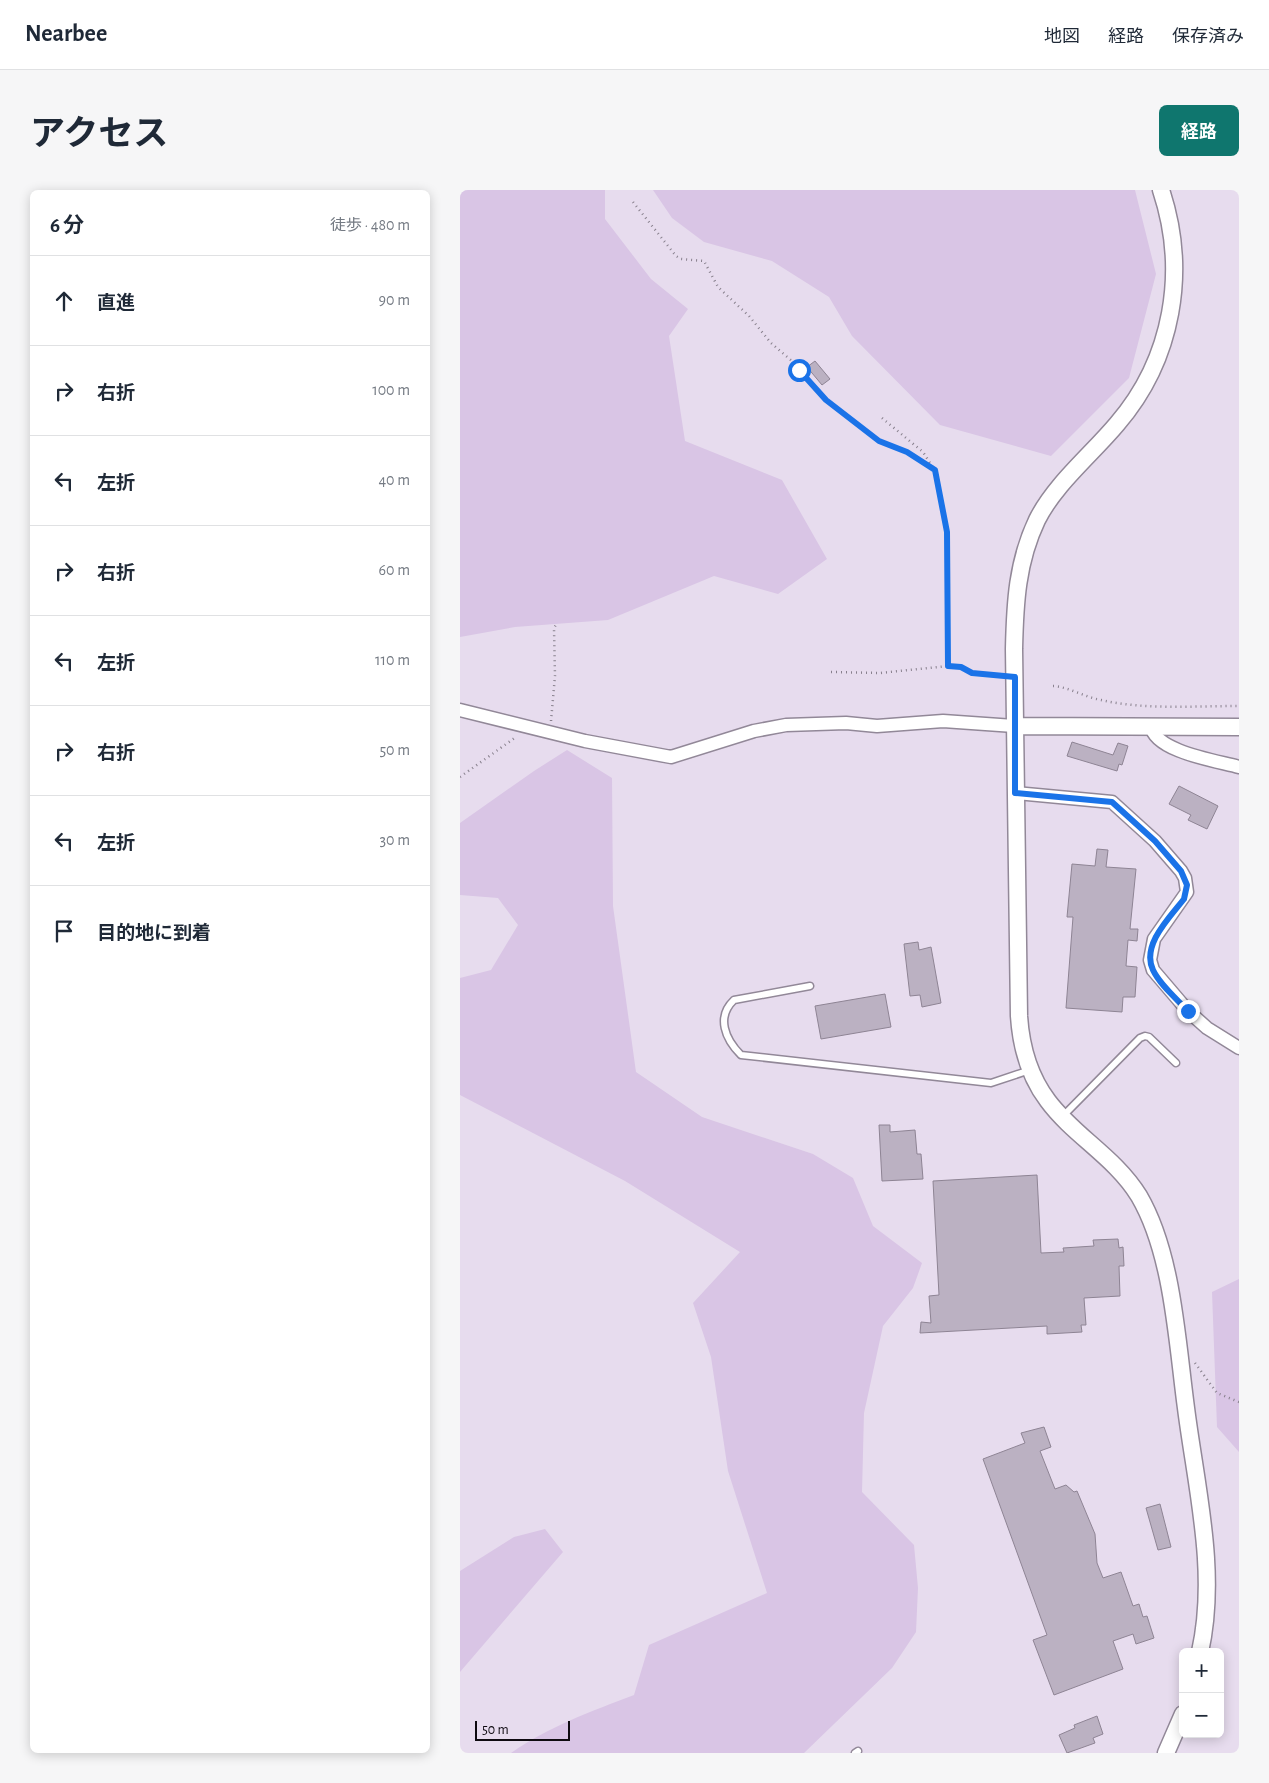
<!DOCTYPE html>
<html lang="ja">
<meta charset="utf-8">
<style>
:root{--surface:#fff;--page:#f6f6f7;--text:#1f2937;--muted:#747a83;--line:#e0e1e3;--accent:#0f766e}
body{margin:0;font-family:"Alegreya Sans","Noto Sans JP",sans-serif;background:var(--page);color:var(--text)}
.controls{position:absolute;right:15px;bottom:15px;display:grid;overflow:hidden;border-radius:8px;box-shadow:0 2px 12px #0003}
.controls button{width:45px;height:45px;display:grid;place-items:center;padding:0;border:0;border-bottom:1px solid var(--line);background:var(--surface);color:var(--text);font:25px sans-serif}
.scale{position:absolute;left:15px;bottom:12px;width:95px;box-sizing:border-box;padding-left:5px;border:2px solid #0e0a10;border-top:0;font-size:14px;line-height:18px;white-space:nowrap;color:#0e0a10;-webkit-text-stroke:4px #e7dcee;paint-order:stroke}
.stop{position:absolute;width:15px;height:15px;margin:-11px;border:4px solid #1a73e8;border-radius:50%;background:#fff}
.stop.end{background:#1a73e8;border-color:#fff;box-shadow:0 1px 5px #0008}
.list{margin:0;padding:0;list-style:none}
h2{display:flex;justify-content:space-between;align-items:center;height:65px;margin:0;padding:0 20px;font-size:21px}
h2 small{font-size:16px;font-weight:400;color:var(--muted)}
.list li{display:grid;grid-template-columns:32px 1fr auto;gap:15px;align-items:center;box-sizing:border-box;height:90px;padding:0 20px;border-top:1px solid var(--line)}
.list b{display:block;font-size:19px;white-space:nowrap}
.list em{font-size:16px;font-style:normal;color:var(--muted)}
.icon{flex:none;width:28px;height:28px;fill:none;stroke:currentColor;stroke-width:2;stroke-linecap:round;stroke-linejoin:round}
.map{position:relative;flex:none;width:779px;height:1563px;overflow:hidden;border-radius:8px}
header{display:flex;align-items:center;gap:30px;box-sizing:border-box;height:70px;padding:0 25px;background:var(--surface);border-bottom:1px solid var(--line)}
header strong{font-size:24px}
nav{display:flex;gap:28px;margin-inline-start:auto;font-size:18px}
.intro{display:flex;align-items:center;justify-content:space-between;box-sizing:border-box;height:120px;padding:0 30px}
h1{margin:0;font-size:35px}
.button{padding:12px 22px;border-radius:8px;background:var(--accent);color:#fff;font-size:18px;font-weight:700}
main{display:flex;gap:30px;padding:0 30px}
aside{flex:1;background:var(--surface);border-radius:8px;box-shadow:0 2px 12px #0003}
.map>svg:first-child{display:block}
.green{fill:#d9c5e5}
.building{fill:#bbb1c2;stroke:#8e8494}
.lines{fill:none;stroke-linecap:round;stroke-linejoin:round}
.service-casing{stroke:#928898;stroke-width:9}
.minor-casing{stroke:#928898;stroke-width:15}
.tertiary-casing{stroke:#928898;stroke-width:19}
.path{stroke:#88808d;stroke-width:2.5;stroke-dasharray:1 4;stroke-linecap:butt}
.service{stroke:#fff;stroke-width:6}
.minor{stroke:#fff;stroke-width:12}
.tertiary{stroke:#fff;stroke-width:16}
.route{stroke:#1a73e8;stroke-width:6}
</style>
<header>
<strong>Nearbee</strong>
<nav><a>地図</a><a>経路</a><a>保存済み</a></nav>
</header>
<div class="intro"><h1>アクセス</h1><a class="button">経路</a></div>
<main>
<aside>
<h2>6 分<small>徒歩 · 480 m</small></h2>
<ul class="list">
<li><svg class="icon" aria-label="ahead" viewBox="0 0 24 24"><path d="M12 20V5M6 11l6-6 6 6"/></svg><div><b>直進</b></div><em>90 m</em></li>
<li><svg class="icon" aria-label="right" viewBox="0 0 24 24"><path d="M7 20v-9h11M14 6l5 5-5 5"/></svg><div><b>右折</b></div><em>100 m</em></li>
<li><svg class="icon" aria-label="left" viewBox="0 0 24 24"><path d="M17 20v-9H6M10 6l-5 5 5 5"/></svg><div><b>左折</b></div><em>40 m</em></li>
<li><svg class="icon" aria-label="right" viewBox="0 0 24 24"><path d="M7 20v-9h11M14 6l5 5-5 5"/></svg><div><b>右折</b></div><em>60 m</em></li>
<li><svg class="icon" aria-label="left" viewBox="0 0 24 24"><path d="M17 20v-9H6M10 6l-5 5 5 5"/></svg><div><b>左折</b></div><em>110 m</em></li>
<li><svg class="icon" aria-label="right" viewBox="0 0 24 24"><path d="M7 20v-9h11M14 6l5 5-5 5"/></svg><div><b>右折</b></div><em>50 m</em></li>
<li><svg class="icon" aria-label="left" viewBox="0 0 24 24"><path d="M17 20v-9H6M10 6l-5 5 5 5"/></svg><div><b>左折</b></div><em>30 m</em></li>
<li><svg class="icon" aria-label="arrive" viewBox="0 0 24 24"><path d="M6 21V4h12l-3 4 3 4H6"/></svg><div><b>目的地に到着</b></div></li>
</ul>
</aside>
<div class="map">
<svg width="779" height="1563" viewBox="0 0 779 1563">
<rect width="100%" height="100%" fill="#e7dcee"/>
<path class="green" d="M 0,0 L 145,0 L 145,29 L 191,89 L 228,119 L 209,146 L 225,251 L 322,290 L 367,369 L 318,404 L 254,386 L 148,430 L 55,437 L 0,447 Z
M 193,0 L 675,0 L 696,84 L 669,188 L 591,266 L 480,235 L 392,146 L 369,107 L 312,71 L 244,52 L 212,28 Z
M 107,560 L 152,588 L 153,716 L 176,882 L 242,927 L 353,964 L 393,988 L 413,1036 L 462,1073 L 453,1098 L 423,1136 L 404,1223 L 402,1302 L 454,1355 L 458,1398 L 456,1442 L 432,1478 L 344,1563 L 51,1563 C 88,1537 132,1521 174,1505 L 189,1455 L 307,1403 L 268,1281 L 251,1167 L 233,1113 L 280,1062 L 165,991 L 0,905 L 0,788 L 31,780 L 58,735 L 38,708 L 0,705 L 0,633 L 74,581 Z
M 779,1089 L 779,1262 L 757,1237 L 752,1102 Z
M 85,1339 L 103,1362 L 0,1482 L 0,1381 L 54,1347 Z"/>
<path class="building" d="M 355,171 L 370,189 L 362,195 L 347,177 Z
M 612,552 L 653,565 L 658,553 L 668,556 L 662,575 L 659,574 L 657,581 L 607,566 Z
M 719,596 L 758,616 L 747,639 L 728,630 L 731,625 L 709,614 Z
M 637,659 L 648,660 L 646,677 L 676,679 L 670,739 L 678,739 L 677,751 L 668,750 L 666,776 L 677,777 L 675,807 L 663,807 L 662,822 L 606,818 L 613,727 L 607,727 L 612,674 L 635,676 Z
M 458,752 L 459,760 L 471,757 L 481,813 L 462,817 L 460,805 L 450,806 L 444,754 Z
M 425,804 L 431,837 L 361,849 L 355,816 Z
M 419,935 L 430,935 L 430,942 L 455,940 L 457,964 L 461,964 L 463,989 L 422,991 Z
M 577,985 L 581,1063 L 604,1062 L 603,1058 L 634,1056 L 633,1050 L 658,1049 L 659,1058 L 663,1057 L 664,1076 L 659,1076 L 660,1106 L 624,1108 L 626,1135 L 621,1135 L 622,1142 L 587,1144 L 587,1136 L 460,1143 L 461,1132 L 471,1133 L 469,1106 L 479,1105 L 473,991 Z
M 584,1237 L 591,1257 L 580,1261 L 595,1299 L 606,1295 L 614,1302 L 617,1301 L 635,1344 L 637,1373 L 643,1388 L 661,1382 L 673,1416 L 679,1414 L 683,1427 L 687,1426 L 694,1448 L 676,1454 L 673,1444 L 653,1451 L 663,1479 L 594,1505 L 573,1450 L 587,1445 L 523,1269 L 565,1253 L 561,1243 Z
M 700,1314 L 711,1357 L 698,1360 L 686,1318 Z
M 637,1526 L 643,1544 L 633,1548 L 635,1553 L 607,1563 L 599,1545 L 615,1538 L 614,1535 Z"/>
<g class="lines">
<g class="service-casing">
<path id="service" d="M 350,796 L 274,810 C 256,827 265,849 281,865 L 531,893 L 570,880
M 602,927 L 680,848 L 685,846 L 689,847 L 716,873
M 395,1563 L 398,1561"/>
</g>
<g class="minor-casing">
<path id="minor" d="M 0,520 L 125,551 L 211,567 L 294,541 L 326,535 L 386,533 L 417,536 L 483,531 L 554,536
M 691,536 C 695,562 758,571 779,577
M 555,603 L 652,612 L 695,651 L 721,681 L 725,688 L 727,702 L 694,749 L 690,770 L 693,780 L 728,821 L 747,838 L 779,858"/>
</g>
<g class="tertiary-casing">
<path id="tertiary" d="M 701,0 C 728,81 713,169 657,234 C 631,265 595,294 577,330 C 557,372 555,413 554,459 L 559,826 C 561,857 569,886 588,911 C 614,946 655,967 679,1006 C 713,1064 717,1152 726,1218 C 736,1297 758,1382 740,1462
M 554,536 L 779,537
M 706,1563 L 723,1524"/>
</g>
<path class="path" d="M 173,12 L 216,66 L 221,69 L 244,71 L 258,97 L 289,126 L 311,153 L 333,172 L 366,210 L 419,251 L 447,262 L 475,280
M 422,228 L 463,262 L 477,284 L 487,342 L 488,476
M 371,482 L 420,483 L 488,476 L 501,477 L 512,483 L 541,486
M 593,496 C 609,497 624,507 641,510 C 685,520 733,516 779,516
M 91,531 L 95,486 L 94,438 L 97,433
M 0,587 L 56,547
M 735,1173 L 757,1203 L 779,1212"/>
<use href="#service" class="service"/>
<use href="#minor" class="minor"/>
<use href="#tertiary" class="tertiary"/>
</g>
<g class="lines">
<path class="route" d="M 339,180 L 366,210 L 419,251 L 447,262 L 475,280 L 487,342 L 488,476 L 501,477 L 512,483 L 555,487 L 555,603 L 652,612 L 695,651 L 721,681 L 727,695 L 724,709 C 710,727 681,755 693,780 C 700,795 717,809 728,821"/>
</g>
</svg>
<div class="controls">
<button>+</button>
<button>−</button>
</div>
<div class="scale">50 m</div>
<div class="stop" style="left:339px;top:180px"></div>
<div class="stop end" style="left:728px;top:821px"></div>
</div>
</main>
